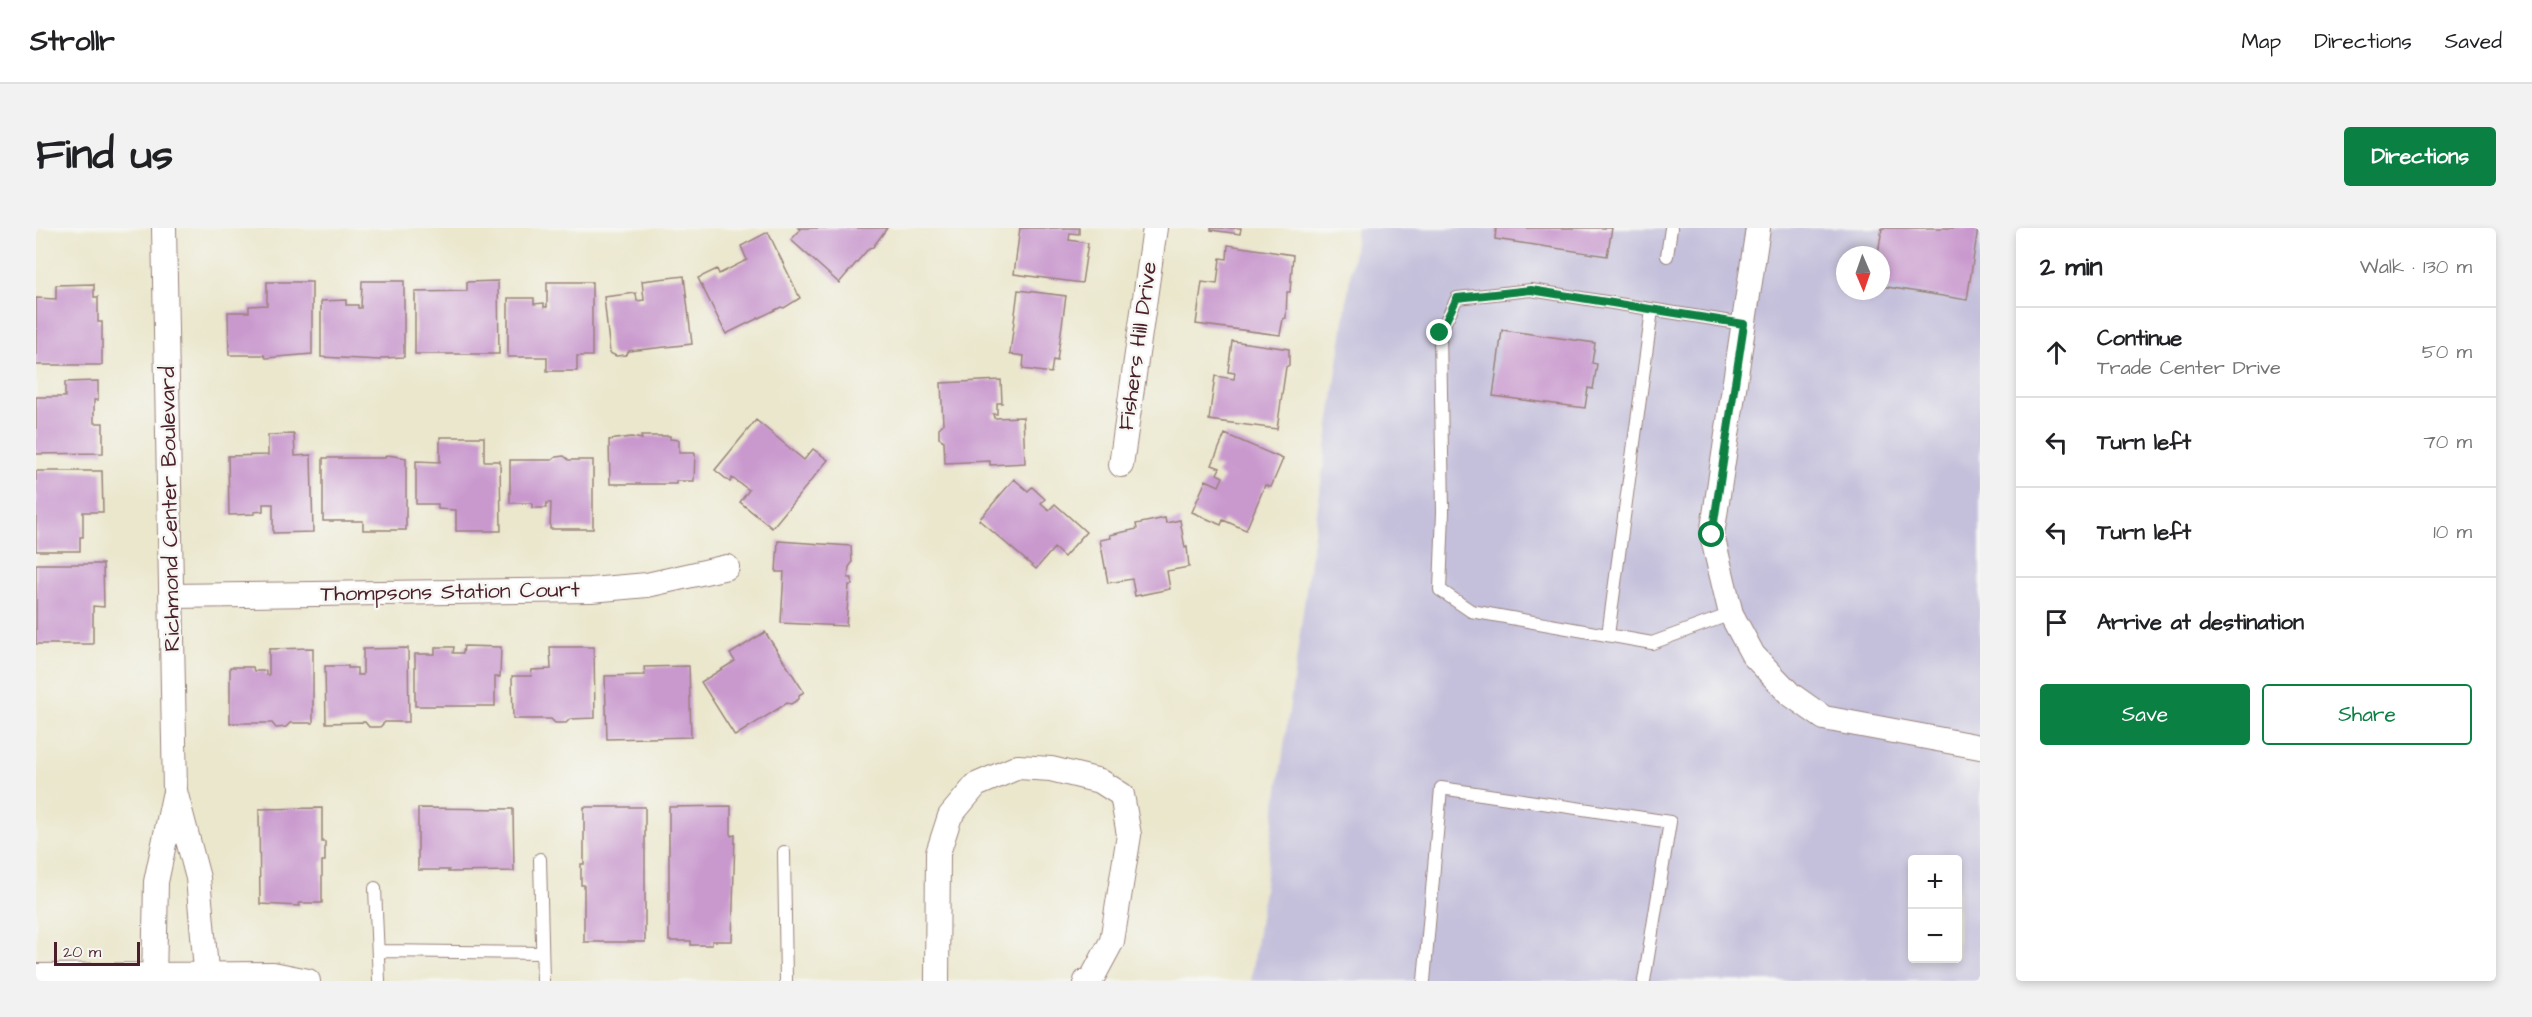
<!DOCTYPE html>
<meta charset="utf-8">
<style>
:root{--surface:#fff;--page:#f2f2f2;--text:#202124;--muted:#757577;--line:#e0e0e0;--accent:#0b8043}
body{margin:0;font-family:"Architects Daughter",sans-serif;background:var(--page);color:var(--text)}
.controls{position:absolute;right:18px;bottom:18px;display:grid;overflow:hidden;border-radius:6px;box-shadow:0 3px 9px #0003}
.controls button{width:54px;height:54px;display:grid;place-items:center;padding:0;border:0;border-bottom:2px solid var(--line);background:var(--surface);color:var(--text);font:30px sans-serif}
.compass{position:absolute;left:1800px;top:18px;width:54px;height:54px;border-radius:50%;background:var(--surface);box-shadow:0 3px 9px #0003;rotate:178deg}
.scale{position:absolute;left:18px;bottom:15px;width:86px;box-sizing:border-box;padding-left:6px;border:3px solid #4a1f2b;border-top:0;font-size:16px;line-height:21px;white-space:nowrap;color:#4a1f2b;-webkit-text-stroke:4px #f6f6f2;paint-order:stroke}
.stop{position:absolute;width:18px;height:18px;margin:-14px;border:4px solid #0b8043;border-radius:50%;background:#fff}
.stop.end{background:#0b8043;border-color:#fff;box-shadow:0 2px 6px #0008}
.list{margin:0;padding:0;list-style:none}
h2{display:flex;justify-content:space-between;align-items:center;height:78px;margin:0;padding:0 24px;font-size:26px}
h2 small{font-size:20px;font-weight:400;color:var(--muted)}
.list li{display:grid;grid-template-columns:39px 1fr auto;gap:18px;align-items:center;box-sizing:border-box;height:90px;padding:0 24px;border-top:2px solid var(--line)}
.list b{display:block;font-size:22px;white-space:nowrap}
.list p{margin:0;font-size:20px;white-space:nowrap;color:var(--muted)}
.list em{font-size:20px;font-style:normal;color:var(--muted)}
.actions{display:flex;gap:12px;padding:18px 24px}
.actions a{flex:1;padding:14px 0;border:2px solid var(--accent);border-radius:6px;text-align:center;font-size:21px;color:var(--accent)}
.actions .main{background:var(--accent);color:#fff}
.icon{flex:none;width:33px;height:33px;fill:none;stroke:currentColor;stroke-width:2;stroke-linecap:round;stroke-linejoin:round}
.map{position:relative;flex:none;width:1944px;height:753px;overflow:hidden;border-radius:6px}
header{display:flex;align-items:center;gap:36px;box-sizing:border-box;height:84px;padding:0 30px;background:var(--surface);border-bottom:2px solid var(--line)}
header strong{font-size:28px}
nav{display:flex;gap:33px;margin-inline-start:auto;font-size:21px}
.intro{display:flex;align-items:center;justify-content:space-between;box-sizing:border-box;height:144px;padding:0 36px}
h1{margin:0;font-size:42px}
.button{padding:15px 27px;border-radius:6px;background:var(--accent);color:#fff;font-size:21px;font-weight:700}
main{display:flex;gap:36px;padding:0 36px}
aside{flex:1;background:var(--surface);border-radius:6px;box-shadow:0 3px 9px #0003}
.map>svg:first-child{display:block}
.industrial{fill:#c4c0db;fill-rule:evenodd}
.building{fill:#c999ce}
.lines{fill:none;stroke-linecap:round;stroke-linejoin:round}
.service-casing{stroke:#9a837c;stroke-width:14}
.minor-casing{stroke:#9a837c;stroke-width:26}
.service{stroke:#fff;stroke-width:12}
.minor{stroke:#fff;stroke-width:24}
.route{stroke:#0b8043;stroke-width:8}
.labels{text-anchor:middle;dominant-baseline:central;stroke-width:5;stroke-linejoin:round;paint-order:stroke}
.street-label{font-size:22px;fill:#4a1f2b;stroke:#f6f6f2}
</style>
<header>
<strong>Strollr</strong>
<nav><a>Map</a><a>Directions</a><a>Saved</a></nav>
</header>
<div class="intro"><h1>Find us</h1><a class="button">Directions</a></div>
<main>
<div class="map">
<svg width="1944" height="753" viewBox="0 0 1944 753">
<rect width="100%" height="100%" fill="#f6f6f2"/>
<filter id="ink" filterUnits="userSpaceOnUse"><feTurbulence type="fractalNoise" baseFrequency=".0167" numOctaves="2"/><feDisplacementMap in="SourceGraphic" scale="12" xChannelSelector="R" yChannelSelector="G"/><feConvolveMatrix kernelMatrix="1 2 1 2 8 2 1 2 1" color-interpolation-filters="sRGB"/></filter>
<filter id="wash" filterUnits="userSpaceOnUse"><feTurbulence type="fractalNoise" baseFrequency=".008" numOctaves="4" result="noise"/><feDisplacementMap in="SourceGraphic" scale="24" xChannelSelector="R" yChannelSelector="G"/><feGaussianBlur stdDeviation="1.35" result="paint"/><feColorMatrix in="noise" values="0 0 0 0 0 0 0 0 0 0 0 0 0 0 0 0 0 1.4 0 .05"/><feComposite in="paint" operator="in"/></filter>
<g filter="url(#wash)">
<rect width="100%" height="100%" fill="#ebe7cd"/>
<path class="industrial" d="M 1321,0 L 1944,0 L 1944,753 L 1215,753 ZM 1809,27 L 1845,27 L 1845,63 L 1809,63 ZM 1876,632 L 1922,632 L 1922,730 L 1876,730 Z"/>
<g id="blocks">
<path class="building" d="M 762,0 L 851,0 L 837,19 L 833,20 L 803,55 L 755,12 L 764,2 Z
M 984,0 L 1043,0 L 1043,6 L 1034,5 L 1033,12 L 1052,15 L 1046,55 L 978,46 Z
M 1175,0 L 1205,0 L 1204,6 L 1175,2 Z
M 1460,0 L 1576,0 L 1571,28 L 1459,11 Z
M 1846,0 L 1942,0 L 1931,72 L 1845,58 L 1845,27 L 1842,27 Z
M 732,4 L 764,70 L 748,80 L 745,79 L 690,106 L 662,50 L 681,41 L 683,46 L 711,32 L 705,18 Z
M 1192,17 L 1257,27 L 1254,64 L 1251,64 L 1250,90 L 1247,91 L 1244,107 L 1160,96 L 1166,54 L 1181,56 L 1184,30 L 1191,31 Z
M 648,48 L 656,116 L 593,123 L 590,127 L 580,128 L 574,125 L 568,69 L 600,65 L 601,73 L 608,72 L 606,53 Z
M 326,53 L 368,53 L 368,129 L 346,130 L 344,132 L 285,129 L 285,73 L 310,72 L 310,77 L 322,77 L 322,80 L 325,80 Z
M 462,53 L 463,126 L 379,126 L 379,64 L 431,63 L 431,54 Z
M 231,54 L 276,54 L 276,126 L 230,130 L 228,127 L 193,127 L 192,84 L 213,84 L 213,78 L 231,77 Z
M 511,54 L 556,54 L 556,128 L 541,128 L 541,143 L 511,143 L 511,129 L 472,129 L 472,70 L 498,70 L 498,76 L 508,75 L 508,79 L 511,79 Z
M 58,56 L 58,69 L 62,69 L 62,94 L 66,94 L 66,137 L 0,137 L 0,70 L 20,71 L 20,57 Z
M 982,62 L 1030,68 L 1021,133 L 1017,132 L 1015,145 L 987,141 L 988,128 L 974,126 Z
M 1466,102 L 1559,115 L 1556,135 L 1561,136 L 1557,161 L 1552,160 L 1549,180 L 1457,168 Z
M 1196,113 L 1253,121 L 1253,137 L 1250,139 L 1241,201 L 1173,192 L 1179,148 L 1198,151 L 1199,145 L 1192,144 Z
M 965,152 L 966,175 L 961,175 L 961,186 L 957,186 L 958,190 L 987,189 L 989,235 L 954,237 L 954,233 L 909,235 L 908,213 L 903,210 L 903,200 L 907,196 L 905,155 Z
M 62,153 L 62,172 L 58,172 L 58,195 L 67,195 L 67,225 L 0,226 L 0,169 L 29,169 L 29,154 Z
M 720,192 L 768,232 L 777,221 L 792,232 L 736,300 L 704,274 L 713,262 L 696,250 L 694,254 L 679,242 Z
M 258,206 L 259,228 L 275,227 L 277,304 L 237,305 L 237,276 L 227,276 L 227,283 L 218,284 L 218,286 L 193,287 L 192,228 L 232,227 L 232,207 Z
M 1189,206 L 1247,231 L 1235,259 L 1229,257 L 1210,302 L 1187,292 L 1185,297 L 1156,284 L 1170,252 L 1183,258 L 1187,249 L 1181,246 L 1184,240 L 1176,237 Z
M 605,208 L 634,208 L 634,211 L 643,212 L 643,225 L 659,225 L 658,253 L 640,253 L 640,256 L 574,256 L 573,212 L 595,209 L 606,211 Z
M 404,209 L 448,209 L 448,233 L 464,233 L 465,303 L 420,303 L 420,282 L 402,281 L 402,276 L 380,276 L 380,233 L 404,234 Z
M 351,227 L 370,230 L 370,302 L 327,302 L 327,293 L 287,293 L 287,230 L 348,230 Z
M 528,228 L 533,232 L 557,232 L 557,301 L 514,301 L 515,275 L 511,275 L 510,280 L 496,280 L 496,275 L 474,275 L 474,232 L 516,232 L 520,229 Z
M 0,243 L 66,243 L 67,284 L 47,284 L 47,309 L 44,309 L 44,323 L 0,323 Z
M 978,251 L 992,263 L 996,259 L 1009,271 L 1005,275 L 1013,282 L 1019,276 L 1050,304 L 1028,329 L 1018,320 L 1000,341 L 943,292 Z
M 1129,290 L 1130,295 L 1144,292 L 1149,320 L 1151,319 L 1153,339 L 1131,343 L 1134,361 L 1099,368 L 1096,351 L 1072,355 L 1064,312 L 1075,310 L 1074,307 L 1101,301 L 1100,296 Z
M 742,313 L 815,318 L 816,335 L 813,339 L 812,350 L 816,350 L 816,357 L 813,357 L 810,398 L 745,395 L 748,344 L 740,344 Z
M 0,336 L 67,336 L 68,379 L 57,378 L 57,416 L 0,416 Z
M 729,404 L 768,464 L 763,467 L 763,471 L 755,476 L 751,475 L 699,508 L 665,454 L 699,433 L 694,426 Z
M 428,418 L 465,419 L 464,449 L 459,449 L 459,478 L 379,478 L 379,426 L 399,426 L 399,419 L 418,419 L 417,425 L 427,425 Z
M 514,419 L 558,419 L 559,490 L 534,491 L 530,495 L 519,495 L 515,491 L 477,491 L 476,448 L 495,448 L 496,442 L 515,441 Z
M 277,420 L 277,495 L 254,495 L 250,499 L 240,500 L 236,495 L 194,495 L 194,439 L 217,439 L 218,443 L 230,443 L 230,447 L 233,447 L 233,421 Z
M 372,420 L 373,494 L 349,494 L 344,499 L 333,499 L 329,494 L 290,495 L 289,438 L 312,438 L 312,440 L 321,440 L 321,447 L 327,447 L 327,421 Z
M 653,438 L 655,509 L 571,511 L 569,448 L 609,447 L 608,439 Z
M 695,578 L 695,608 L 699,607 L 696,713 L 676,713 L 676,717 L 655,717 L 655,713 L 633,713 L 633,579 Z
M 548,579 L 609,579 L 609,714 L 548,714 L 548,657 L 545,657 L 545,636 L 548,636 Z
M 286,580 L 286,614 L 289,614 L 289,633 L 286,633 L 286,675 L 263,675 L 264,678 L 224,676 L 223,581 Z
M 382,580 L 477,581 L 478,643 L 412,644 L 413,642 L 382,642 Z"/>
</g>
</g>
<g filter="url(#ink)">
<use href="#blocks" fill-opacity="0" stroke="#9a837c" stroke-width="1.5"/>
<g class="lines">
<g class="service-casing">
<path id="service" d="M 1631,28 L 1635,0
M 1695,386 L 1616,415 L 1435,383 L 1404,362 L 1407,284 L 1404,105 L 1421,70 L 1495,62 L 1708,96
M 1572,407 L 1616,82
M 748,624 L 750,753
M 504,631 L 507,753
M 339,660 L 343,753
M 343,723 L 506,725
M 1388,753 L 1405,560 L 1634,594 L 1608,753"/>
</g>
<g class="minor-casing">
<path id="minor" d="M 128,0 L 139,563 L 162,650 L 171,753
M 1722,0 L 1676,307 L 1695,386 L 1717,427 L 1754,466 L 1788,490 L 1944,519
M 1085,237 L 1119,0
M 136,368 L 555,362 L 611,357 L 691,339
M 0,748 L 237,746 L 272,753
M 118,753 L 120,654 L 138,568
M 901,753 L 902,625 L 914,588 L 940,557 L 982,539 L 1015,541 L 1064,553 L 1086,567 L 1093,607 L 1076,713 L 1055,752 L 1050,753"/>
</g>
<use href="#service" class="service"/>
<use href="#minor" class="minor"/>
</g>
</g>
<g class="lines" filter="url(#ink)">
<path class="route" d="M 1404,105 L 1421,70 L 1495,62 L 1708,96 L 1676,307"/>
</g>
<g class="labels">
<g class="street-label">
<text transform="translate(1102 118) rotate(-82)">Fishers Hill Drive</text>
<text transform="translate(134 281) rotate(-91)">Richmond Center Boulevard</text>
<text transform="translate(414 364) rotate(-1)">Thompsons Station Court</text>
</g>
</g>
</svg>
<div class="controls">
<button>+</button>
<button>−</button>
</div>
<svg class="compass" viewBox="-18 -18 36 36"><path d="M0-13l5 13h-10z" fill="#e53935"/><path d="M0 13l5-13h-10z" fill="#757577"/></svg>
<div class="scale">20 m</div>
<div class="stop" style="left:1676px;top:307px"></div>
<div class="stop end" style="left:1404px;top:105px"></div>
</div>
<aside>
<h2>2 min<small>Walk · 130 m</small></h2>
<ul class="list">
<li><svg class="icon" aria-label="ahead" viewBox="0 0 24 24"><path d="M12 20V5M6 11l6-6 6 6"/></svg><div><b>Continue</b><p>Trade Center Drive</p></div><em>50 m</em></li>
<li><svg class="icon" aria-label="left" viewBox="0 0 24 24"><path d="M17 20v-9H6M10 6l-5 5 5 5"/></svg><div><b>Turn left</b></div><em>70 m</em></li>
<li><svg class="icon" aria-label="left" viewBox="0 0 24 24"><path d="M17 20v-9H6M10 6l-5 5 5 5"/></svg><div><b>Turn left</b></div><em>10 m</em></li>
<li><svg class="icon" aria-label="arrive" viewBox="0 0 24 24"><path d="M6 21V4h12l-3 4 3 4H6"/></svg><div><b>Arrive at destination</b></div></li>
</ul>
<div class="actions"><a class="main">Save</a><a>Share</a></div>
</aside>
</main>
